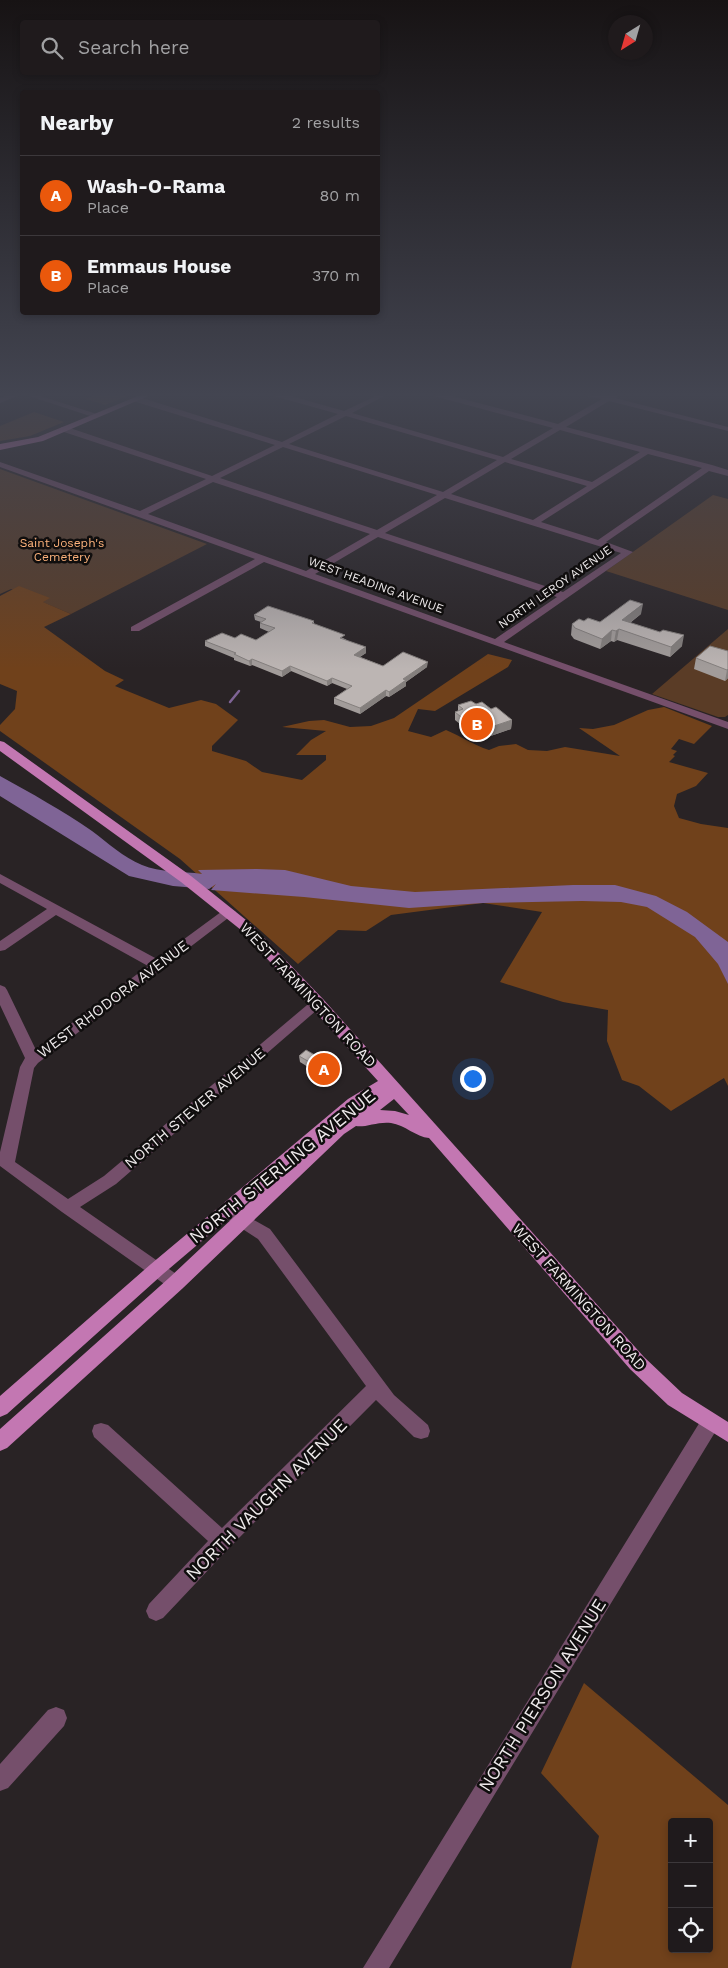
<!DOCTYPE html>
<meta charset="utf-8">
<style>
:root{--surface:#1f1a1c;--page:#272325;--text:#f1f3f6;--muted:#a1a1a3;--line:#3c383b;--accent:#ea580c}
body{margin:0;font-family:"Work Sans",sans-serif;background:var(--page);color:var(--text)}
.controls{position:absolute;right:15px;bottom:15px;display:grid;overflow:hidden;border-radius:5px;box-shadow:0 2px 8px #0003}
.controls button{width:45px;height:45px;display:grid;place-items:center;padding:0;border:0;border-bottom:1px solid var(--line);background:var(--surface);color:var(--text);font:25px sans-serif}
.compass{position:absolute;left:608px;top:15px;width:45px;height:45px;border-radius:50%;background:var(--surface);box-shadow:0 2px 8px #0003;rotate:217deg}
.you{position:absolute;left:472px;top:1078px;width:18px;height:18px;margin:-12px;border:4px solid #fff;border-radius:50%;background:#1a73e8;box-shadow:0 0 0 8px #1a73e833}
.badge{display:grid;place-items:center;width:32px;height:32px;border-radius:50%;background:var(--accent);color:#fff;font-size:16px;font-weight:700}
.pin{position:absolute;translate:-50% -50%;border:2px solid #fff;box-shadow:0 1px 5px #0006}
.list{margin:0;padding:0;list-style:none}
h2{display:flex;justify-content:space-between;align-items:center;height:65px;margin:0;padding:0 20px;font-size:21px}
h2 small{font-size:16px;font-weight:400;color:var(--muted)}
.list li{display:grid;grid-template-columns:32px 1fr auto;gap:15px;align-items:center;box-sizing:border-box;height:80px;padding:0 20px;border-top:1px solid var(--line)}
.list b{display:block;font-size:19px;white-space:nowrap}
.list p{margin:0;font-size:16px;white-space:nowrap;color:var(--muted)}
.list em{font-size:16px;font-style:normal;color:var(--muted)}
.icon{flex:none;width:28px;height:28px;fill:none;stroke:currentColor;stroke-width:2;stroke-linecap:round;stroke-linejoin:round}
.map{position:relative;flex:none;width:728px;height:1968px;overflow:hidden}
.search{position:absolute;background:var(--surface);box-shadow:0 2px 8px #0003;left:20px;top:20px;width:360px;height:55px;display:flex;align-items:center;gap:12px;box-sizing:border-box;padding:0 18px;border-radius:5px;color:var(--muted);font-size:19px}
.panel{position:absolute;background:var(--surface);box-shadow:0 2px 8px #0003;left:20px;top:90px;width:360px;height:225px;border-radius:5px}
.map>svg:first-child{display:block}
.green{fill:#5a3c26}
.forest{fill:#70411b;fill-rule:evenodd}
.water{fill:#7f6496}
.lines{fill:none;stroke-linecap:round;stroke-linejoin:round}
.stream{stroke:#7f6496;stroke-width:2.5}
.minor{fill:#754f6b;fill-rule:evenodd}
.major{fill:#c377b2;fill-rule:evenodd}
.wall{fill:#a29c9a}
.shaded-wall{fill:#847f7d}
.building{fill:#bcb5b3;stroke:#847f7d}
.labels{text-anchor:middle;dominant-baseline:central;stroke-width:5;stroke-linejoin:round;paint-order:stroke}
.far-park-label{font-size:12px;fill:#feb37c;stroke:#100e0e}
.far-street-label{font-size:12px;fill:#eeeaeb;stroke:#100e0e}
.street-label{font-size:15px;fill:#eeeaeb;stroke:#100e0e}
.near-street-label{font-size:18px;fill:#eeeaeb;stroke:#100e0e}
</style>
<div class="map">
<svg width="728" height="1968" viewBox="0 0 728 1968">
<rect width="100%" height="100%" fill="#292325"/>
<path class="green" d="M 87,394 L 125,394 L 130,395 L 105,405 L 86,399 L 93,396 Z
M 34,412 L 64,422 L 30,436 L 0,441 L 0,426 Z
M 0,469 L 207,544 L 71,614 L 11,589 L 0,594 Z
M 713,495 L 728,499 L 728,610 L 606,571 Z
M 728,629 L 728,715 L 725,717 L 718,717 L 652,694 Z"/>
<path class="forest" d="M 19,586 L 50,598 L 43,602 L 71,614 L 44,627 L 105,671 L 124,680 L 115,686 L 169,708 L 201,700 L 216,704 L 238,720 L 212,746 L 212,751 L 246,761 L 262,772 L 302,780 L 326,760 L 326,755 L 296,755 L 311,740 L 326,731 L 282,727 L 309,721 L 324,720 L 350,727 L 371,726 L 394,718 L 488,654 L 512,660 L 508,667 L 435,711 L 418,709 L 408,731 L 431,737 L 446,730 C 461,736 473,745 489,750 L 499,746 L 516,744 L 528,750 L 547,751 L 565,747 L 620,756 L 579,728 L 593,729 L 614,725 L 648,710 L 664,707 L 712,726 L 694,744 L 679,739 L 671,749 L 677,751 L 673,755 L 675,756 L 669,762 L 708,773 L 696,786 L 677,794 L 674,806 L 679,818 L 701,824 L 728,828 L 728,1086 L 724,1078 L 671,1111 L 639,1086 L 622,1080 L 607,1041 L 608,1010 L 563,1002 L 500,982 L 542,912 L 483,903 L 391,915 L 366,931 L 338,930 L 298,964 L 180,859 L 0,731 L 0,725 L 15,709 L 17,691 L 0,684 L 0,596 Z
M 584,1683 L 728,1805 L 728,1968 L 571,1968 L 599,1836 L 541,1773 ZM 672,1822 L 709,1822 L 709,1949 L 672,1949 Z"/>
<path class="water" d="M 0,776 C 31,793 63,811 92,831 C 108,843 123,857 142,865 C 160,873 183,871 202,874 L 198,870 L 257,869 L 285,870 L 351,886 L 415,892 L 573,885 L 615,885 L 656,896 L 687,912 L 728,942 L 728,984 L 718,964 L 695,937 L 647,907 L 621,902 L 582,901 L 483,903 L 409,908 L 304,897 L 211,890 L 216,884 L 209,889 L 173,886 L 129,876 L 0,796 Z"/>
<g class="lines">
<path class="stream" d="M 230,702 L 239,691"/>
<path class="minor" d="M 12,394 L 22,394 L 0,403 L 0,398 Z
M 23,394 L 34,394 L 100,415 L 93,417 Z
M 274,394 L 284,394 L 344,411 L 380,394 L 388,394 L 352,413 L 503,457 L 553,428 L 434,396 L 434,394 L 444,394 L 558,424 L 602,399 L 587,396 L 587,394 L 607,396 L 611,394 L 619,394 L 615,398 L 728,427 L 728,431 L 609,401 L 566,427 L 712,465 L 728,470 L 728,476 L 709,471 L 606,542 L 633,552 L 504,642 L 728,722 L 728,729 L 264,562 L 139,631 L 131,631 L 131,627 L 255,559 L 0,467 L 0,462 L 140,511 L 206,479 L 61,431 L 61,427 L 67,427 L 212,476 L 275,445 L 133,401 L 133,397 L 139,397 L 282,442 L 338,414 L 274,396 ZM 346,416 L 497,460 L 443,492 L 289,444 ZM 560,430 L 640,452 L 592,482 L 511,459 ZM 283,447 L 437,495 L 377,530 L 220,478 ZM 648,454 L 702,468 L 598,540 L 541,522 ZM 505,462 L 587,486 L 533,520 L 451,494 ZM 213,482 L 370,534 L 306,571 L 148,514 ZM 445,498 L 621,553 L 563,592 L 385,533 ZM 378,537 L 557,597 L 495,639 L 315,574 Z
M 0,874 L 157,959 L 225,909 L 230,908 L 236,912 L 38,1063 L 34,1068 L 15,1162 L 68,1199 L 104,1176 L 313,1000 L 323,1000 L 325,1003 L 116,1184 L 80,1207 L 182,1278 L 184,1283 L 182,1288 L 176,1290 L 170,1288 L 62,1212 L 0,1166 L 0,1152 L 20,1067 L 25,1058 L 0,1005 L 0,985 L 5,987 L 7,990 L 36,1050 L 148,966 L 56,915 L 5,950 L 0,951 L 0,941 L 47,909 L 0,883 Z
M 227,1205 L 270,1229 L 394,1395 L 428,1425 L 430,1431 L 428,1437 L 421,1439 L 414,1437 L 376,1400 L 229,1548 L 163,1618 L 156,1621 L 149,1618 L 146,1611 L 149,1604 L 208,1541 L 94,1437 L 92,1431 L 94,1425 L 101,1423 L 108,1425 L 222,1528 L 366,1386 L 258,1239 L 221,1215 L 219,1211 L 221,1207 Z
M 710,1415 L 717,1417 L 719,1423 L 717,1429 L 389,1968 L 363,1968 L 703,1417 Z
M 56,1707 L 64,1710 L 67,1718 L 64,1726 L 8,1788 L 0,1791 L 0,1764 L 48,1710 Z"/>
<path class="major" d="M 143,394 L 153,394 L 43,441 L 0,450 L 0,444 L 38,437 Z
M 0,741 L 4,742 L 191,876 L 251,924 L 323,999 L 644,1357 L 682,1393 L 728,1422 L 728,1442 L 668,1405 L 630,1369 L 429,1138 C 416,1137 405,1125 391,1123 C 379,1121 364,1128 356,1126 L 344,1134 L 183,1288 L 7,1448 L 0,1451 L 0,1429 L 169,1278 L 270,1183 L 163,1274 L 7,1414 L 0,1417 L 0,1396 L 151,1264 L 348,1099 L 378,1081 L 241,930 L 181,882 L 0,751 ZM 394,1099 L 409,1115 L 395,1111 L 380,1110 Z"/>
</g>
<path class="wall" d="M 641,614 L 630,623 L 682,646 L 670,657 L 617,640 L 614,642 L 611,641 L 600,649 L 574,639 L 571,635 L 572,624 L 584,621 L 600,622 Z
M 254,615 L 314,621 L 314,624 L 345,639 L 366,653 L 360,657 L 383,666 L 427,667 L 406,682 L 406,686 L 389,697 L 386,696 L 360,714 L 334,704 L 334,698 L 347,689 L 332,683 L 327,686 L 291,671 L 282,677 L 252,665 L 250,666 L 234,660 L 234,658 L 205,646 L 205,641 L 235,638 L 256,640 L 269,632 L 260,628 L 260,623 L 261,622 L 255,620 Z
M 728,651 L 728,678 L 725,681 L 694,669 L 696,658 Z
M 476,704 L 491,709 L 512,720 L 511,729 L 482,739 L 477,738 L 455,720 L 455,712 L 458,711 L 458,705 Z
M 299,1056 L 338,1071 L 321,1086 L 313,1081 L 313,1075 L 316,1072 L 300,1062 Z"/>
<path class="shaded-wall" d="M 643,604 L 641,614 L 620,630 L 622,620 Z
M 619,629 L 617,640 L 614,642 L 616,631 Z
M 612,630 L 611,641 L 600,649 L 602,639 Z
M 684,635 L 682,646 L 670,657 L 671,647 Z
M 366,647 L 366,653 L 354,660 L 354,655 Z
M 252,659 L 252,665 L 250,666 L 249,661 Z
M 428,662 L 427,667 L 406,682 L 406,686 L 389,697 L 389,692 L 403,679 Z
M 290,666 L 291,671 L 282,677 L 282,671 Z
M 728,669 L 728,678 L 725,681 L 727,670 Z
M 332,678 L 332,683 L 327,686 L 327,681 Z
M 386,690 L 386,696 L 360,714 L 360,708 Z
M 512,720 L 511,729 L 482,739 L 482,730 Z
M 338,1065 L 338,1071 L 321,1086 L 321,1080 Z"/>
<path class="building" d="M 630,600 L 643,604 L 622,620 L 660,632 L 663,630 L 684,635 L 671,647 L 619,629 L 616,631 L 612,630 L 602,639 L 575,628 L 572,624 L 579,619 L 584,621 L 588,618 L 600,622 Z
M 268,606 L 314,621 L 312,623 L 345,635 L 340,638 L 366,647 L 354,655 L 383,666 L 403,652 L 428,662 L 403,679 L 406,680 L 389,692 L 386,690 L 360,708 L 334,698 L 352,686 L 332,678 L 327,681 L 290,666 L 282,671 L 252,659 L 249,661 L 234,654 L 236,653 L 205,641 L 222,633 L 235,638 L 241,634 L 256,640 L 275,628 L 260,623 L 266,619 L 254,615 Z
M 710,646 L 728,651 L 728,669 L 727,670 L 696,658 Z
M 471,701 L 476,704 L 482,702 L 491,709 L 496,707 L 512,720 L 482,730 L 477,730 L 455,712 L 463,709 L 458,705 Z
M 306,1050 L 327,1062 L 329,1060 L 338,1065 L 321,1080 L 313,1075 L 320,1068 L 299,1056 Z"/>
<linearGradient id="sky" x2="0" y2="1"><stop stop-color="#171314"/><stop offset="0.59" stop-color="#434551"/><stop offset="1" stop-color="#434551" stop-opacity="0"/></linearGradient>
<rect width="728" height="669" fill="url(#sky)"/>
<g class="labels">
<g class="far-park-label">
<text x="62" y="543">Saint Joseph's<tspan x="62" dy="14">Cemetery</tspan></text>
</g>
<g class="far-street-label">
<text transform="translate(376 585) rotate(20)">WEST HEADING AVENUE</text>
<text transform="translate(555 587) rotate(-35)">NORTH LEROY AVENUE</text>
</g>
<g class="street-label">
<text transform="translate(308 995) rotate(47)">WEST FARMINGTON ROAD</text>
<text transform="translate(113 999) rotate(-37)">WEST RHODORA AVENUE</text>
<text transform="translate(195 1108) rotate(-40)">NORTH STEVER AVENUE</text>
<text transform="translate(579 1297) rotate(48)">WEST FARMINGTON ROAD</text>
</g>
<g class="near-street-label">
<text transform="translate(282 1166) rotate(-39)">NORTH STERLING AVENUE</text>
<text transform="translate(266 1499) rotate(-45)">NORTH VAUGHN AVENUE</text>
<text transform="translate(542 1695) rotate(-58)">NORTH PIERSON AVENUE</text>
</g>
</g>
</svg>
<div class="controls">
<button>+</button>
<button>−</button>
<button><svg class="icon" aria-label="locate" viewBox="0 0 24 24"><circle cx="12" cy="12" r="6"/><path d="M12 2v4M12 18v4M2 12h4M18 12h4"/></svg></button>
</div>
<svg class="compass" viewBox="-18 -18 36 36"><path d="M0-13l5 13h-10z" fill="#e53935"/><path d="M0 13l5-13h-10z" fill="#a1a1a3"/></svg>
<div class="you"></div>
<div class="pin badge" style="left:324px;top:1069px">A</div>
<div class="pin badge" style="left:477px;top:724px">B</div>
<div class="search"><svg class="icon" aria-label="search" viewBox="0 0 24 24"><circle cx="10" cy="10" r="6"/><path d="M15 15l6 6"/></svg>Search here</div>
<section class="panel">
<h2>Nearby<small>2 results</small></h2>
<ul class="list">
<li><span class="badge">A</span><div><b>Wash-O-Rama</b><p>Place</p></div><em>80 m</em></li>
<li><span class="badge">B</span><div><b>Emmaus House</b><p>Place</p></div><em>370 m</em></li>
</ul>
</section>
</div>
